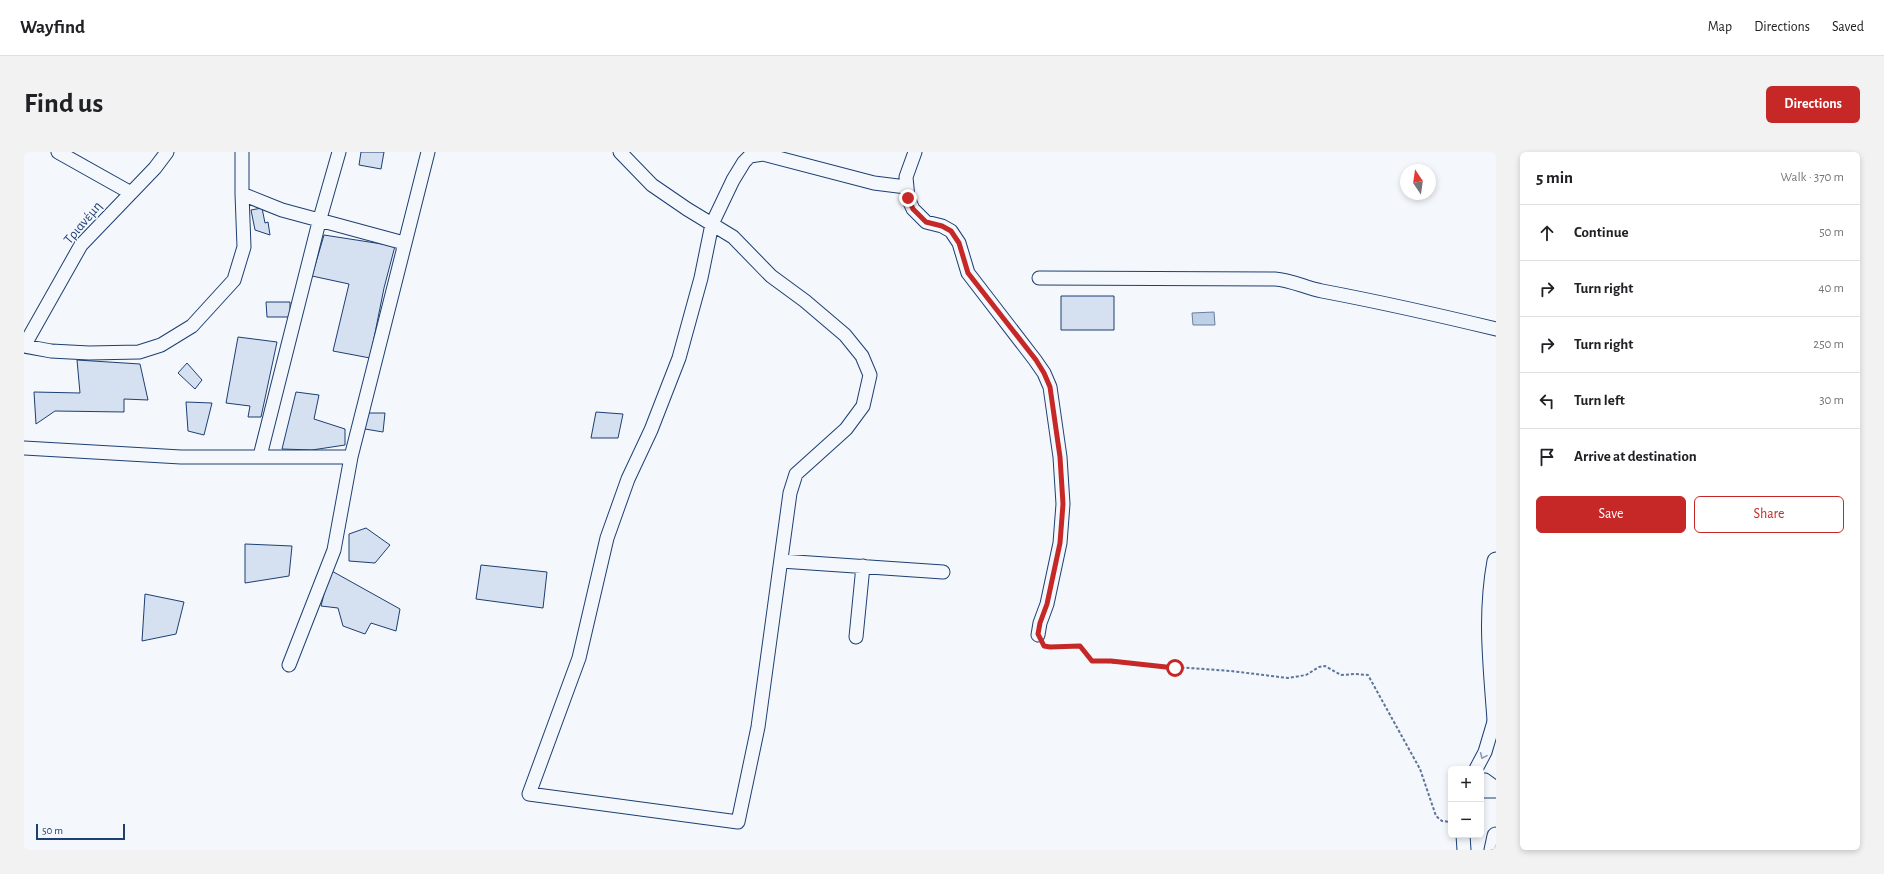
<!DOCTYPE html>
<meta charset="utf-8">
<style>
:root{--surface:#fff;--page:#f2f2f2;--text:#202124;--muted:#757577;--line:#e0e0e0;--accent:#c62828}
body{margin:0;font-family:"Alegreya Sans",sans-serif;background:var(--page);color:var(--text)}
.controls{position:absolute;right:12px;bottom:12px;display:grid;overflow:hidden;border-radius:6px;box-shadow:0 2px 6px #0003}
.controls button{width:36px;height:36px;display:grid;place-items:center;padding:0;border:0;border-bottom:1px solid var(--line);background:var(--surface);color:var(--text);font:20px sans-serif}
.compass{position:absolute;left:1376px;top:12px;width:36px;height:36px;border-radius:50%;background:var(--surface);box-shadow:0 2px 6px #0003;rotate:347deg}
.scale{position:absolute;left:12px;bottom:10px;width:89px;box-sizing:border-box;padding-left:4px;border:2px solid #1d3f73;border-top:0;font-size:11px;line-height:14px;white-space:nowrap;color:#1d3f73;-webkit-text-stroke:3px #f4f7fb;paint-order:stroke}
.stop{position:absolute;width:12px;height:12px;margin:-9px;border:3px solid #c62828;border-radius:50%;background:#fff}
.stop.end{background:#c62828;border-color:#fff;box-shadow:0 1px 4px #0008}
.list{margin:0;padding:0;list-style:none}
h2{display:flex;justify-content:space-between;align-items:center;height:52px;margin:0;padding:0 16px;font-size:17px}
h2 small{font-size:13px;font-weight:400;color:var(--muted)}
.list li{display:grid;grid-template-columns:26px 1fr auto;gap:12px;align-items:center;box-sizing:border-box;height:56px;padding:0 16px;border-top:1px solid var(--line)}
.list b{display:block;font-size:15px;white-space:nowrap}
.list em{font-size:13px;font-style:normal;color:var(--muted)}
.actions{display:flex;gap:8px;padding:12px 16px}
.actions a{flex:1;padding:9px 0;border:1px solid var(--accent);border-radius:6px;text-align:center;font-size:14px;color:var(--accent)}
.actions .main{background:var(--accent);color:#fff}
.icon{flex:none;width:22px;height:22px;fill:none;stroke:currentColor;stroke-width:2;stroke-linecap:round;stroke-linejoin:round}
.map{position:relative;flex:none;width:1472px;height:698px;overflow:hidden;border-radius:6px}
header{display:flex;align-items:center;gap:24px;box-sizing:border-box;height:56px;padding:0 20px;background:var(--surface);border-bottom:1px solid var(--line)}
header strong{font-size:19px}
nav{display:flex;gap:22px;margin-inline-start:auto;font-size:14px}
.intro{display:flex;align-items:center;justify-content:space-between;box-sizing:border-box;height:96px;padding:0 24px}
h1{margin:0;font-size:28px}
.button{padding:10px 18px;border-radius:6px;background:var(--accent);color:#fff;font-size:14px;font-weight:700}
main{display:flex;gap:24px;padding:0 24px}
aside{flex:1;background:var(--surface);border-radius:6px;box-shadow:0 2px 6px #0003}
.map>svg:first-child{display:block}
.water{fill:#bed0e5;stroke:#687fa3}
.building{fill:#d5e0f0;stroke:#1d3f73}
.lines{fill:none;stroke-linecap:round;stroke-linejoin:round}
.minor-casing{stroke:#1d3f73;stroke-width:15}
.major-casing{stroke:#1d3f73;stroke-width:19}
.path{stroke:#5e769c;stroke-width:2;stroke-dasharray:3 2;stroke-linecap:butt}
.minor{stroke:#f4f7fb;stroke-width:13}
.major{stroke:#f4f7fb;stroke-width:17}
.oneway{stroke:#889bb7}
.route{stroke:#c62828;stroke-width:5}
.labels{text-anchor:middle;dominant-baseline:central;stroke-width:3;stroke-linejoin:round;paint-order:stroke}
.street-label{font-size:14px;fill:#1d3f73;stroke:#f4f7fb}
</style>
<header>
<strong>Wayfind</strong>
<nav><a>Map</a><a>Directions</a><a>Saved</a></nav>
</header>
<div class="intro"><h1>Find us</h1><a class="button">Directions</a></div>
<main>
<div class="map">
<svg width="1472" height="698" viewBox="0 0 1472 698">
<rect width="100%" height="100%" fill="#f4f7fb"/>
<path class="water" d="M 1190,160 L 1191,173 L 1169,173 L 1168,161 Z"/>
<path class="building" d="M 337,0 L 360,0 L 357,17 L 335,13 Z
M 238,56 L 241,71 L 244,70 L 246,83 L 231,78 L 227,58 Z
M 300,83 L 371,94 L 360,136 L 346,206 L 309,199 L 325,132 L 288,124 Z
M 1037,144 L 1090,144 L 1090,178 L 1037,178 Z
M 242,150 L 266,150 L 266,165 L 243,165 Z
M 214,185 L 253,190 L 237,265 L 224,265 L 226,254 L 202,251 Z
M 53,208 L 116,212 L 124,248 L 100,247 L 100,260 L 31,259 L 12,272 L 10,240 L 56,241 Z
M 163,211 L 178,228 L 171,237 L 154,221 Z
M 272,240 L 295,243 L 290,267 L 321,277 L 321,293 L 288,298 L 258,297 Z
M 162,250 L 188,251 L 180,283 L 164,279 Z
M 572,260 L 599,262 L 594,286 L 567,286 Z
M 343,261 L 361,261 L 359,280 L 341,277 Z
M 342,376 L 366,393 L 351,411 L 325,409 L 325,382 Z
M 221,392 L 268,394 L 265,424 L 221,431 Z
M 457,413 L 523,420 L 519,456 L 452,447 Z
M 306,418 L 376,457 L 372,479 L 347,471 L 341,482 L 319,474 L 314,456 L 297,454 Z
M 121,442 L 160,450 L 152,482 L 118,489 Z"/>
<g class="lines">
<g class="minor-casing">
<path id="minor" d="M 34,0 L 107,41
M 218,0 L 218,42 L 258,58 L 380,91
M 596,0 L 628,33 L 663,57 L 709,85 L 747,124 L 781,149 L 821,183 L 838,204 L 846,223 L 839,254 L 822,277 L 772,322 L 766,341 L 734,575 L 714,670 L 505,642 L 555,506 L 583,386 L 604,327 L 627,278 L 655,206 L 677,126 L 688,72 L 709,28 L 720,10 L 726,4 L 739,2 L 850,31 L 882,35
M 891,0 L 882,25 L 884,46 L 889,57 L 902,70 L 918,74 L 927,79 L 935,91 L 944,121 L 1011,208 L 1020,221 L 1026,235 L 1036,305 L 1039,352 L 1036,391 L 1023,452 L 1016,471 L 1014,483
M 1015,126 L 1251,127 C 1267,128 1282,136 1298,139 C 1356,150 1414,163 1472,177
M 0,194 L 27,199 L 65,201 L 115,200 L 137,193 L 168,174 L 210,128 L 220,95 L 218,42
M 0,194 L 57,93 L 131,16 L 143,0
M 0,296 L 157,305 L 327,305
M 236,304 L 295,70 L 315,0
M 757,409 L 919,420
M 832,485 L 839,414
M 265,513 L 310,398 L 327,305 L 404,0
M 1452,617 L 1461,600 L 1472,563
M 1457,628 L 1461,628 L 1472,636
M 1457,639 L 1472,639
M 1439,683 L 1440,698"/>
</g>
<g class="major-casing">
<path id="major" d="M 1472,409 C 1462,464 1468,512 1472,568
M 1469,698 L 1472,684"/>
</g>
<path class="path" d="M 1020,494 L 1026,495 L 1056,494 L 1068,509 L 1207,519 L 1264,526 L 1282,523 L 1295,515 L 1301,514 L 1317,523 L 1331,522 L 1344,523 L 1396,617 L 1412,664 L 1418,669 L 1427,670"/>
<use href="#minor" class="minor"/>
<use href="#major" class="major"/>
</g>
<defs><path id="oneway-chevron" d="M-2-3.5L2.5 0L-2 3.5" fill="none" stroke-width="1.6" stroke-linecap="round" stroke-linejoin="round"/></defs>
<use class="oneway" href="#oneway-chevron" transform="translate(1459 604) rotate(114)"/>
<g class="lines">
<path class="route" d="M 884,46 L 889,57 L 902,70 L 918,74 L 927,79 L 935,91 L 944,121 L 1012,208 L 1020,221 L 1026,235 L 1036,305 L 1039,352 L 1036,391 L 1023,452 L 1016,471 L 1014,482 L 1020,494 L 1026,495 L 1056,494 L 1068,509 L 1087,509 L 1151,516"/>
</g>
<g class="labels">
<g class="street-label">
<text transform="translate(59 71) rotate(-50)">Τριανέμη</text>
</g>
</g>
</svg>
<div class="controls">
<button>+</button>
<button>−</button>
</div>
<svg class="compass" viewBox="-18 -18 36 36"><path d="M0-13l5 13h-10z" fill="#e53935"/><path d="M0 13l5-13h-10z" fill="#757577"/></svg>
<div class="scale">50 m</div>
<div class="stop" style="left:1151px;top:516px"></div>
<div class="stop end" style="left:884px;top:46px"></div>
</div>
<aside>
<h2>5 min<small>Walk · 370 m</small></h2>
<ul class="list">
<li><svg class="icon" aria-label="ahead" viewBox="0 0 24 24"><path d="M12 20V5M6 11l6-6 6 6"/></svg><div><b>Continue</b></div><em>50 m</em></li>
<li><svg class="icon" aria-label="right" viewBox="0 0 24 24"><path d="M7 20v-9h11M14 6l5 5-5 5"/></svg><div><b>Turn right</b></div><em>40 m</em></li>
<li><svg class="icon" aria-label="right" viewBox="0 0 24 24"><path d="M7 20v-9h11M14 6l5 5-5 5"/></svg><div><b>Turn right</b></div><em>250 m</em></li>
<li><svg class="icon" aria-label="left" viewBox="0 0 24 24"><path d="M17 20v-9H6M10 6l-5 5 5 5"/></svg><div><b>Turn left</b></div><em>30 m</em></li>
<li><svg class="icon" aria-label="arrive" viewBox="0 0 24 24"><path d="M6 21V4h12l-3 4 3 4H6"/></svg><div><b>Arrive at destination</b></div></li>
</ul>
<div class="actions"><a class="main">Save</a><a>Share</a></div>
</aside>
</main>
